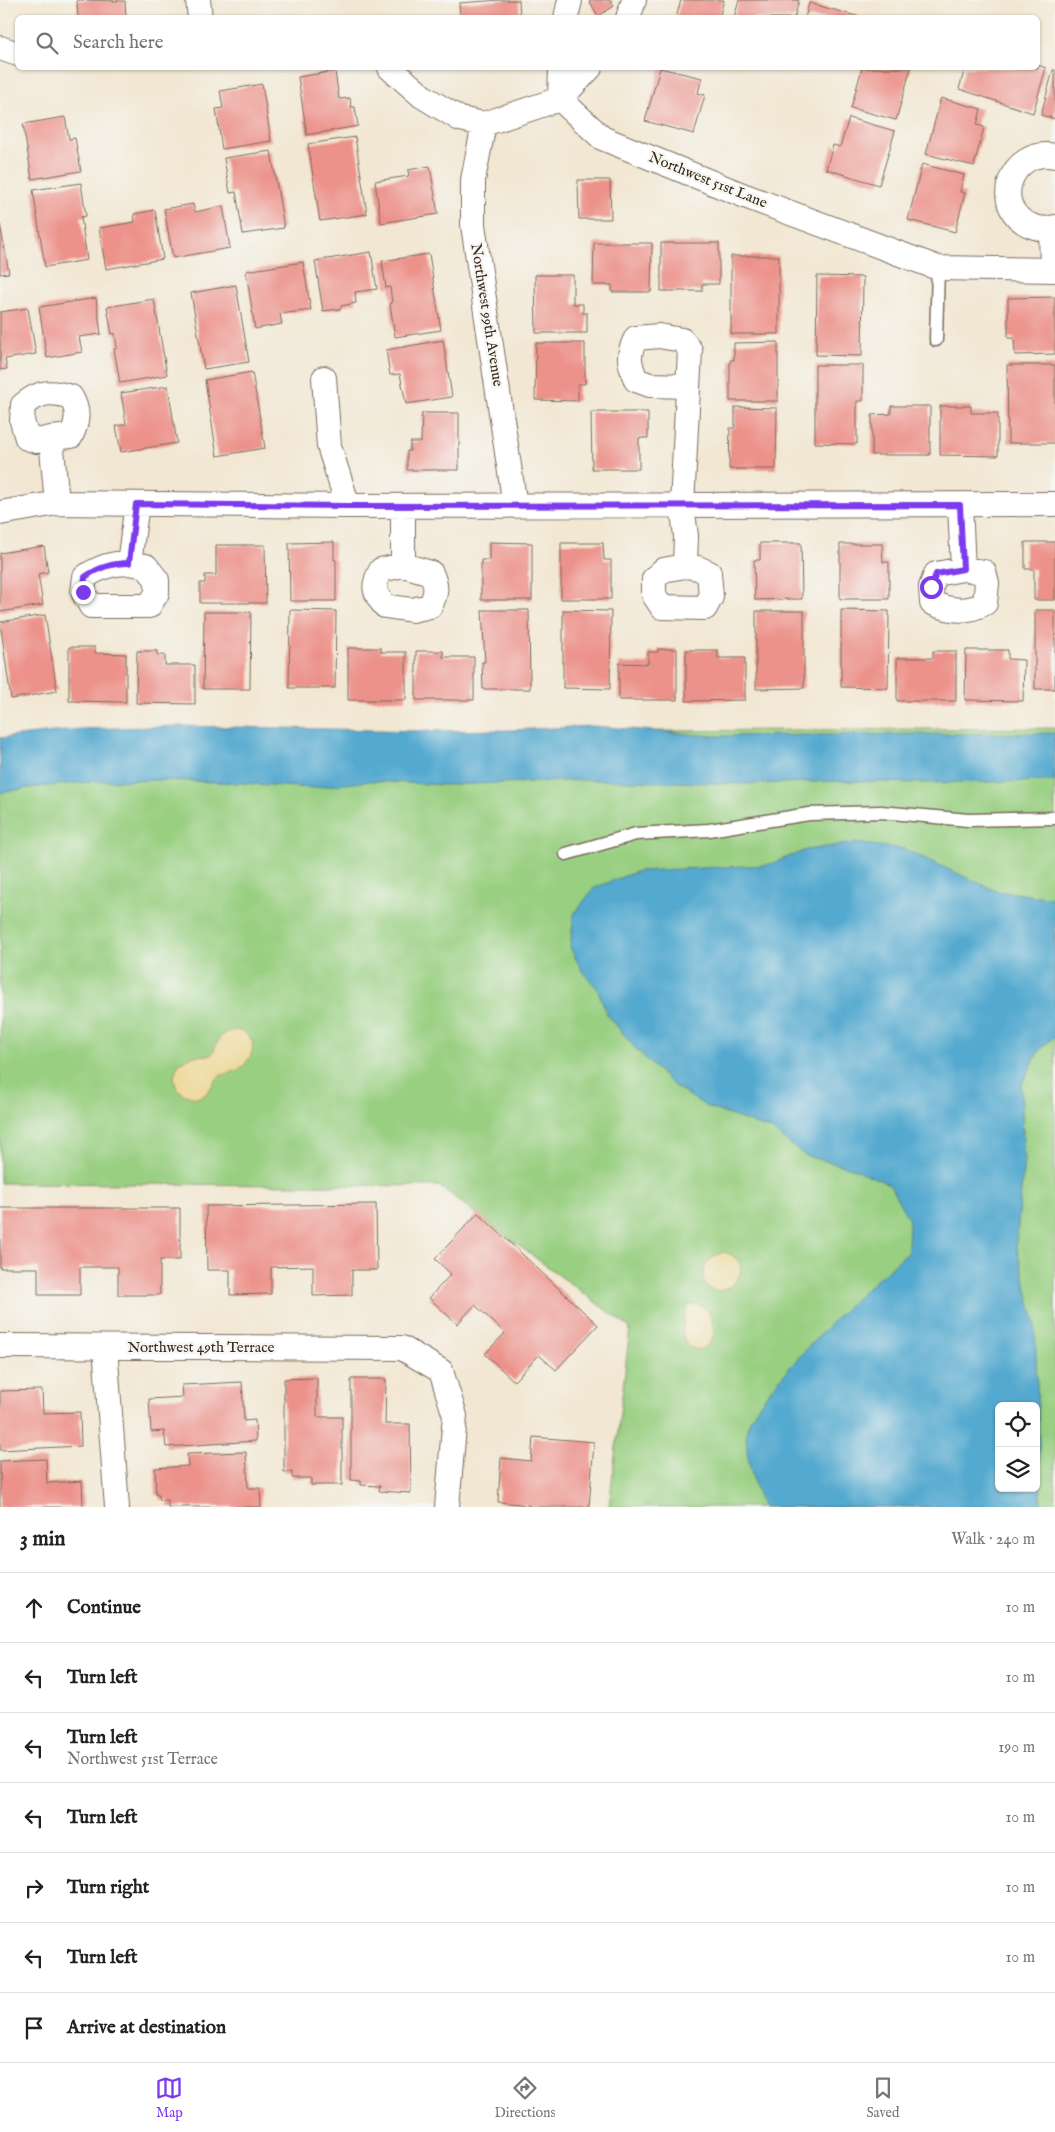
<!DOCTYPE html>
<meta charset="utf-8">
<style>
:root{--surface:#fff;--page:#f2f2f2;--text:#202124;--muted:#757577;--line:#e0e0e0;--accent:#7c3aed}
body{margin:0;font-family:"IM FELL English",serif;background:var(--page);color:var(--text)}
.controls{position:absolute;right:15px;bottom:15px;display:grid;overflow:hidden;border-radius:8px;box-shadow:0 1px 4px #0004}
.controls button{width:45px;height:45px;display:grid;place-items:center;padding:0;border:0;border-bottom:1px solid var(--line);background:var(--surface);color:var(--text);font:25px sans-serif}
.stop{position:absolute;width:15px;height:15px;margin:-11px;border:4px solid #7c3aed;border-radius:50%;background:#fff}
.stop.end{background:#7c3aed;border-color:#fff;box-shadow:0 1px 5px #0008}
.list{margin:0;padding:0;list-style:none}
h2{display:flex;justify-content:space-between;align-items:center;height:65px;margin:0;padding:0 20px;font-size:21px}
h2 small{font-size:16px;font-weight:400;color:var(--muted)}
.list li{display:grid;grid-template-columns:32px 1fr auto;gap:15px;align-items:center;box-sizing:border-box;height:70px;padding:0 20px;border-top:1px solid var(--line)}
.list b{display:block;font-size:19px;white-space:nowrap}
.list p{margin:0;font-size:16px;white-space:nowrap;color:var(--muted)}
.list em{font-size:16px;font-style:normal;color:var(--muted)}
.icon{flex:none;width:28px;height:28px;fill:none;stroke:currentColor;stroke-width:2;stroke-linecap:round;stroke-linejoin:round}
.map{position:relative;flex:none;width:1055px;height:1507px;overflow:hidden}
.search{position:absolute;background:var(--surface);box-shadow:0 1px 4px #0004;left:15px;right:15px;top:15px;height:55px;display:flex;align-items:center;gap:12px;box-sizing:border-box;padding:0 18px;border-radius:8px;color:var(--muted);font-size:19px}
.sheet{height:555px;background:var(--surface)}
nav{display:flex;justify-content:space-around;align-items:center;box-sizing:border-box;height:70px;border-top:1px solid var(--line);background:var(--surface);font-size:14px;color:var(--muted)}
nav a{display:grid;justify-items:center;gap:2px}
nav .on{color:var(--accent)}
.map>svg:first-child{display:block}
.green{fill:#99cf81;stroke:#6a7c50;fill-rule:evenodd}
.sand{fill:#eeda9e;stroke:#94825e}
.water{fill:#53a9cf;stroke:#476a76;fill-rule:evenodd}
.building{fill:#ec928a}
.lines{fill:none;stroke-linecap:round;stroke-linejoin:round}
.service-casing{stroke:#7b6c5d;stroke-width:15}
.minor-casing{stroke:#7b6c5d;stroke-width:26}
.service{stroke:#fff;stroke-width:12}
.minor{stroke:#fff;stroke-width:24}
.route{stroke:#7c3aed;stroke-width:6}
.labels{text-anchor:middle;dominant-baseline:central;stroke-width:5;stroke-linejoin:round;paint-order:stroke}
.street-label{font-size:15px;fill:#3b2a1e;stroke:#f6f6f2}
</style>
<div class="map">
<svg width="1055" height="1507" viewBox="0 0 1055 1507">
<rect width="100%" height="100%" fill="#f6f6f2"/>
<filter id="ink" filterUnits="userSpaceOnUse"><feTurbulence type="fractalNoise" baseFrequency=".02" numOctaves="2"/><feDisplacementMap in="SourceGraphic" scale="10" xChannelSelector="R" yChannelSelector="G"/><feConvolveMatrix kernelMatrix="1 2 1 2 8 2 1 2 1" color-interpolation-filters="sRGB"/></filter>
<filter id="wash" filterUnits="userSpaceOnUse"><feTurbulence type="fractalNoise" baseFrequency=".0096" numOctaves="4" result="noise"/><feDisplacementMap in="SourceGraphic" scale="20" xChannelSelector="R" yChannelSelector="G"/><feGaussianBlur stdDeviation="1.12" result="paint"/><feColorMatrix in="noise" values="0 0 0 0 0 0 0 0 0 0 0 0 0 0 0 0 0 1.4 0 .05"/><feComposite in="paint" operator="in"/></filter>
<g filter="url(#wash)">
<rect width="100%" height="100%" fill="#f2e7d3"/>
<path class="green" d="M 1055,728 L 1055,1507 L 609,1507 L 630,1328 L 439,1186 L 0,1183 L 0,780 L 542,732 ZM 999,1406 L 1036,1406 L 1036,1488 L 999,1488 Z"/>
<path class="sand" d="M 236,1030 L 244,1032 L 252,1040 C 255,1053 247,1066 235,1071 C 230,1073 225,1073 220,1076 C 213,1081 211,1091 203,1096 C 193,1101 176,1093 175,1082 C 173,1076 176,1070 178,1064 L 192,1056 L 211,1055 C 221,1041 215,1033 236,1030 Z
M 725,1252 C 764,1266 720,1307 705,1284 C 697,1270 712,1254 725,1252 Z
M 696,1304 L 706,1308 C 733,1351 679,1365 683,1328 C 684,1319 684,1313 689,1305 Z"/>
<path class="water" d="M 182,726 L 425,731 L 511,730 L 593,726 L 713,736 L 1055,733 L 1055,781 L 921,783 L 840,781 L 749,784 L 588,780 L 445,785 L 370,781 L 312,788 L 242,783 L 162,780 L 98,781 L 28,788 L 0,793 L 0,738 L 81,729 Z
M 854,843 L 904,849 L 996,891 L 1055,898 L 1055,1036 L 1039,1050 L 1021,1086 L 1024,1160 L 1016,1245 L 1035,1322 L 1041,1507 L 763,1507 C 754,1488 742,1445 748,1425 C 753,1409 774,1386 785,1373 C 823,1329 864,1290 908,1252 L 909,1220 L 889,1184 L 852,1168 L 806,1156 L 772,1130 L 707,1107 L 673,1085 L 636,1049 L 607,1014 L 597,988 L 582,971 L 570,947 L 574,914 L 594,888 L 638,871 L 768,865 L 806,850 ZM 999,1406 L 1036,1406 L 1036,1488 L 999,1488 Z"/>
<g id="blocks">
<path class="building" d="M 77,0 L 125,1 L 126,18 L 78,18 Z
M 501,0 L 519,0 L 520,18 L 460,18 L 459,3 Z
M 589,0 L 611,0 L 614,6 L 598,16 Z
M 681,0 L 724,0 L 719,18 L 676,18 Z
M 739,0 L 796,0 L 799,1 L 794,18 L 734,18 Z
M 809,3 L 860,17 L 860,18 L 805,18 Z
M 1038,65 L 1046,68 L 1033,113 L 959,89 L 965,68 L 1038,68 Z
M 660,68 L 702,78 L 698,93 L 705,95 L 694,134 L 645,121 Z
M 862,68 L 911,68 L 896,120 L 851,108 Z
M 1053,70 L 1055,70 L 1055,119 L 1041,115 Z
M 335,71 L 339,99 L 350,98 L 351,107 L 355,107 L 358,126 L 307,135 L 298,77 Z
M 262,84 L 271,141 L 222,149 L 216,109 L 223,108 L 220,91 Z
M 941,98 L 981,109 L 977,125 L 984,127 L 974,166 L 926,154 Z
M 65,117 L 69,139 L 75,138 L 81,171 L 32,179 L 23,124 Z
M 849,118 L 895,131 L 879,185 L 826,169 L 833,145 L 840,147 Z
M 355,137 L 367,214 L 320,221 L 308,144 Z
M 271,151 L 284,228 L 243,234 L 236,192 L 230,193 L 224,158 Z
M 922,164 L 964,175 L 960,192 L 965,193 L 955,232 L 908,220 Z
M 430,166 L 438,214 L 381,223 L 375,181 L 409,176 L 408,170 Z
M 578,180 L 610,180 L 611,219 L 579,219 Z
M 81,183 L 86,216 L 81,217 L 87,260 L 45,267 L 33,190 Z
M 193,204 L 195,212 L 223,206 L 230,248 L 173,258 L 164,209 Z
M 155,210 L 163,259 L 106,269 L 99,228 L 135,222 L 134,214 Z
M 0,224 L 9,273 L 0,274 Z
M 594,243 L 652,243 L 651,292 L 612,292 L 612,285 L 593,285 Z
M 661,243 L 719,243 L 719,284 L 702,284 L 702,291 L 661,291 Z
M 371,252 L 377,289 L 355,292 L 356,303 L 341,306 L 341,309 L 323,311 L 315,261 Z
M 429,254 L 441,330 L 395,337 L 390,304 L 392,303 L 390,287 L 386,288 L 382,261 Z
M 731,256 L 779,256 L 779,334 L 731,334 Z
M 303,262 L 311,310 L 280,314 L 282,324 L 255,329 L 246,271 Z
M 535,275 L 573,275 L 573,304 L 583,304 L 583,313 L 587,313 L 587,333 L 536,333 Z
M 817,276 L 863,277 L 862,356 L 816,355 Z
M 236,285 L 249,362 L 204,369 L 191,293 Z
M 1055,297 L 1055,354 L 1015,355 L 1014,338 L 1008,338 L 1008,298 Z
M 96,298 L 101,334 L 79,337 L 82,352 L 47,358 L 39,307 Z
M 154,299 L 167,375 L 120,383 L 114,349 L 117,348 L 115,333 L 112,334 L 107,307 Z
M 28,308 L 36,354 L 5,359 L 7,369 L 0,370 L 0,312 Z
M 443,340 L 452,397 L 406,404 L 400,374 L 390,375 L 386,350 Z
M 778,342 L 778,401 L 730,401 L 730,360 L 734,360 L 734,343 Z
M 536,343 L 585,343 L 585,384 L 578,384 L 578,401 L 535,400 Z
M 815,365 L 863,365 L 863,401 L 857,401 L 857,444 L 815,443 Z
M 1007,365 L 1055,365 L 1055,443 L 1008,443 Z
M 252,372 L 265,448 L 217,456 L 205,380 Z
M 168,386 L 177,443 L 121,452 L 116,426 L 126,424 L 121,393 Z
M 891,406 L 930,406 L 930,455 L 872,455 L 872,415 L 891,414 Z
M 940,406 L 971,406 L 971,413 L 998,413 L 998,456 L 940,455 Z
M 735,407 L 777,408 L 776,469 L 729,469 L 730,428 L 735,428 Z
M 591,412 L 648,412 L 648,438 L 639,438 L 639,469 L 592,469 Z
M 422,413 L 459,413 L 459,470 L 407,470 L 407,451 L 410,451 L 410,442 L 421,442 Z
M 334,542 L 334,560 L 336,560 L 336,601 L 290,601 L 289,543 Z
M 489,542 L 532,543 L 532,600 L 481,600 L 481,560 L 489,560 Z
M 1025,542 L 1055,542 L 1055,600 L 1034,600 L 1034,569 L 1025,569 Z
M 561,543 L 603,543 L 604,560 L 611,560 L 611,599 L 561,599 Z
M 760,543 L 801,543 L 802,599 L 755,600 L 754,560 L 760,560 Z
M 840,544 L 882,544 L 883,562 L 889,562 L 889,599 L 840,599 Z
M 216,545 L 265,545 L 266,603 L 200,603 L 200,583 L 205,583 L 205,575 L 216,575 Z
M 44,546 L 48,572 L 38,574 L 43,605 L 0,612 L 0,553 Z
M 290,610 L 336,611 L 335,688 L 289,688 Z
M 482,610 L 529,610 L 530,689 L 483,689 L 482,662 L 485,662 Z
M 563,610 L 611,611 L 610,689 L 563,688 Z
M 841,610 L 889,611 L 888,688 L 841,687 Z
M 1035,610 L 1055,610 L 1055,689 L 1035,689 Z
M 756,611 L 804,611 L 804,688 L 756,689 Z
M 204,612 L 251,612 L 250,689 L 203,689 Z
M 45,615 L 57,691 L 11,699 L 0,622 Z
M 69,647 L 95,647 L 95,653 L 126,654 L 126,702 L 69,701 Z
M 348,648 L 381,648 L 381,652 L 406,652 L 406,700 L 348,700 Z
M 658,649 L 677,649 L 677,700 L 619,700 L 619,663 L 648,664 L 648,652 L 658,652 Z
M 686,650 L 718,650 L 718,658 L 745,658 L 745,700 L 686,701 Z
M 966,650 L 1008,650 L 1008,659 L 1024,660 L 1023,701 L 965,700 Z
M 137,651 L 157,651 L 157,655 L 165,655 L 165,665 L 195,665 L 195,704 L 136,703 Z
M 416,651 L 443,651 L 443,657 L 474,657 L 474,700 L 416,700 Z
M 933,651 L 956,651 L 956,701 L 897,701 L 897,658 L 933,658 Z
M 376,1204 L 377,1270 L 352,1270 L 352,1295 L 313,1296 L 313,1266 L 271,1267 L 271,1294 L 230,1295 L 230,1270 L 207,1270 L 206,1206 Z
M 0,1208 L 180,1208 L 180,1260 L 160,1260 L 160,1295 L 118,1295 L 118,1267 L 80,1267 L 80,1295 L 38,1295 L 38,1268 L 0,1268 Z
M 478,1213 L 598,1325 L 556,1370 L 539,1355 L 514,1381 L 485,1354 L 505,1333 L 475,1305 L 457,1324 L 429,1298 L 451,1274 L 435,1259 Z
M 317,1378 L 317,1417 L 342,1417 L 342,1485 L 311,1485 L 311,1478 L 292,1478 L 292,1472 L 284,1472 L 284,1379 Z
M 351,1379 L 386,1379 L 385,1424 L 410,1424 L 411,1493 L 379,1491 L 380,1486 L 361,1485 L 361,1481 L 351,1480 Z
M 242,1382 L 244,1421 L 255,1420 L 256,1441 L 166,1447 L 164,1431 L 151,1432 L 149,1399 L 183,1397 L 182,1385 Z
M 42,1390 L 43,1413 L 80,1412 L 81,1446 L 0,1450 L 0,1391 Z
M 533,1437 L 594,1442 L 589,1507 L 529,1507 L 529,1505 L 498,1502 L 501,1458 L 531,1461 Z
M 246,1452 L 248,1488 L 260,1488 L 261,1507 L 168,1507 L 168,1500 L 160,1500 L 159,1495 L 156,1495 L 155,1468 L 188,1466 L 187,1454 Z
M 46,1459 L 47,1483 L 82,1481 L 83,1507 L 0,1507 L 0,1461 Z"/>
</g>
</g>
<g filter="url(#ink)">
<use href="#blocks" fill-opacity="0" stroke="#7b6c5d" stroke-width="1"/>
<g class="lines">
<g class="service-casing">
<path id="service" d="M 936,340 L 938,268
M 566,854 L 636,834 L 709,830 L 809,814 L 881,812 L 968,820 L 1055,818"/>
</g>
<g class="minor-casing">
<path id="minor" d="M 198,0 L 200,18
M 566,18 L 570,0
M 628,18 L 634,0
M 0,48 L 18,54
M 390,68 L 422,96 L 460,119 L 484,124 L 560,99 L 602,138 L 745,196 L 938,268 L 1055,270
M 560,99 L 590,68
M 560,99 L 561,68
M 484,124 L 473,180 L 473,225 L 515,506
M 1055,156 C 1009,147 989,210 1032,226 C 1040,229 1047,230 1055,227
M 1051,229 L 1052,270
M 324,378 L 329,446 L 348,506
M 51,438 L 37,441 L 27,438 L 22,421 L 23,405 C 40,391 51,391 71,397 C 79,411 78,421 71,436 L 51,438 L 57,503
M 960,505 L 963,569 L 984,572 L 987,583 L 985,603 C 967,613 951,611 932,603 L 931,587 L 936,574 L 963,569
M 403,506 L 403,565 L 431,573 C 437,586 437,593 430,606 L 412,610 L 385,606 C 374,593 372,586 381,570 L 403,565
M 0,513 L 57,503 L 348,506 L 1055,504
M 129,563 C 112,563 99,567 85,577 L 83,592 L 91,606 L 149,606 L 157,593 L 157,580 L 146,566 L 129,563 L 137,504
M 685,566 L 663,570 L 654,579 L 654,595 L 662,607 L 705,608 L 711,597 L 709,573 L 698,568 L 685,566 L 686,536 L 682,505 L 690,350 L 682,340 L 659,336 L 636,338 C 627,355 629,363 636,380 L 650,385 L 688,386
M 0,1346 L 402,1348 L 441,1371 L 455,1416 L 447,1507
M 105,1347 L 117,1507"/>
</g>
<use href="#service" class="service"/>
<use href="#minor" class="minor"/>
</g>
</g>
<g class="lines" filter="url(#ink)">
<path class="route" d="M 83,592 L 85,577 C 99,567 112,563 129,563 L 136,504 L 348,506 L 960,505 L 963,569 L 936,574 L 931,587"/>
</g>
<g class="labels">
<g class="street-label">
<text transform="translate(708 180) rotate(22)">Northwest 51st Lane</text>
<text transform="translate(487 315) rotate(81)">Northwest 99th Avenue</text>
<text x="201" y="1347">Northwest 49th Terrace</text>
</g>
</g>
</svg>
<div class="controls">
<button><svg class="icon" aria-label="locate" viewBox="0 0 24 24"><circle cx="12" cy="12" r="6"/><path d="M12 2v4M12 18v4M2 12h4M18 12h4"/></svg></button>
<button><svg class="icon" aria-label="layers" viewBox="0 0 24 24"><path d="M12 4l9 5-9 5-9-5zM3 14l9 5 9-5"/></svg></button>
</div>
<div class="stop" style="left:931px;top:587px"></div>
<div class="stop end" style="left:83px;top:592px"></div>
<div class="search"><svg class="icon" aria-label="search" viewBox="0 0 24 24"><circle cx="10" cy="10" r="6"/><path d="M15 15l6 6"/></svg>Search here</div>
</div>
<section class="sheet">
<h2>3 min<small>Walk · 240 m</small></h2>
<ul class="list">
<li><svg class="icon" aria-label="ahead" viewBox="0 0 24 24"><path d="M12 20V5M6 11l6-6 6 6"/></svg><div><b>Continue</b></div><em>10 m</em></li>
<li><svg class="icon" aria-label="left" viewBox="0 0 24 24"><path d="M17 20v-9H6M10 6l-5 5 5 5"/></svg><div><b>Turn left</b></div><em>10 m</em></li>
<li><svg class="icon" aria-label="left" viewBox="0 0 24 24"><path d="M17 20v-9H6M10 6l-5 5 5 5"/></svg><div><b>Turn left</b><p>Northwest 51st Terrace</p></div><em>190 m</em></li>
<li><svg class="icon" aria-label="left" viewBox="0 0 24 24"><path d="M17 20v-9H6M10 6l-5 5 5 5"/></svg><div><b>Turn left</b></div><em>10 m</em></li>
<li><svg class="icon" aria-label="right" viewBox="0 0 24 24"><path d="M7 20v-9h11M14 6l5 5-5 5"/></svg><div><b>Turn right</b></div><em>10 m</em></li>
<li><svg class="icon" aria-label="left" viewBox="0 0 24 24"><path d="M17 20v-9H6M10 6l-5 5 5 5"/></svg><div><b>Turn left</b></div><em>10 m</em></li>
<li><svg class="icon" aria-label="arrive" viewBox="0 0 24 24"><path d="M6 21V4h12l-3 4 3 4H6"/></svg><div><b>Arrive at destination</b></div></li>
</ul>
</section>
<nav>
<a class="on"><svg class="icon" aria-label="map" viewBox="0 0 24 24"><path d="M3 6l6-2 6 2 6-2v14l-6 2-6-2-6 2zM9 4v14M15 6v14"/></svg>Map</a>
<a><svg class="icon" aria-label="directions" viewBox="0 0 24 24"><path d="M12 3l9 9-9 9-9-9zM9 14v-3h6M13 9l2 2-2 2"/></svg>Directions</a>
<a><svg class="icon" aria-label="saved" viewBox="0 0 24 24"><path d="M7 4h10v16l-5-4-5 4z"/></svg>Saved</a>
</nav>
